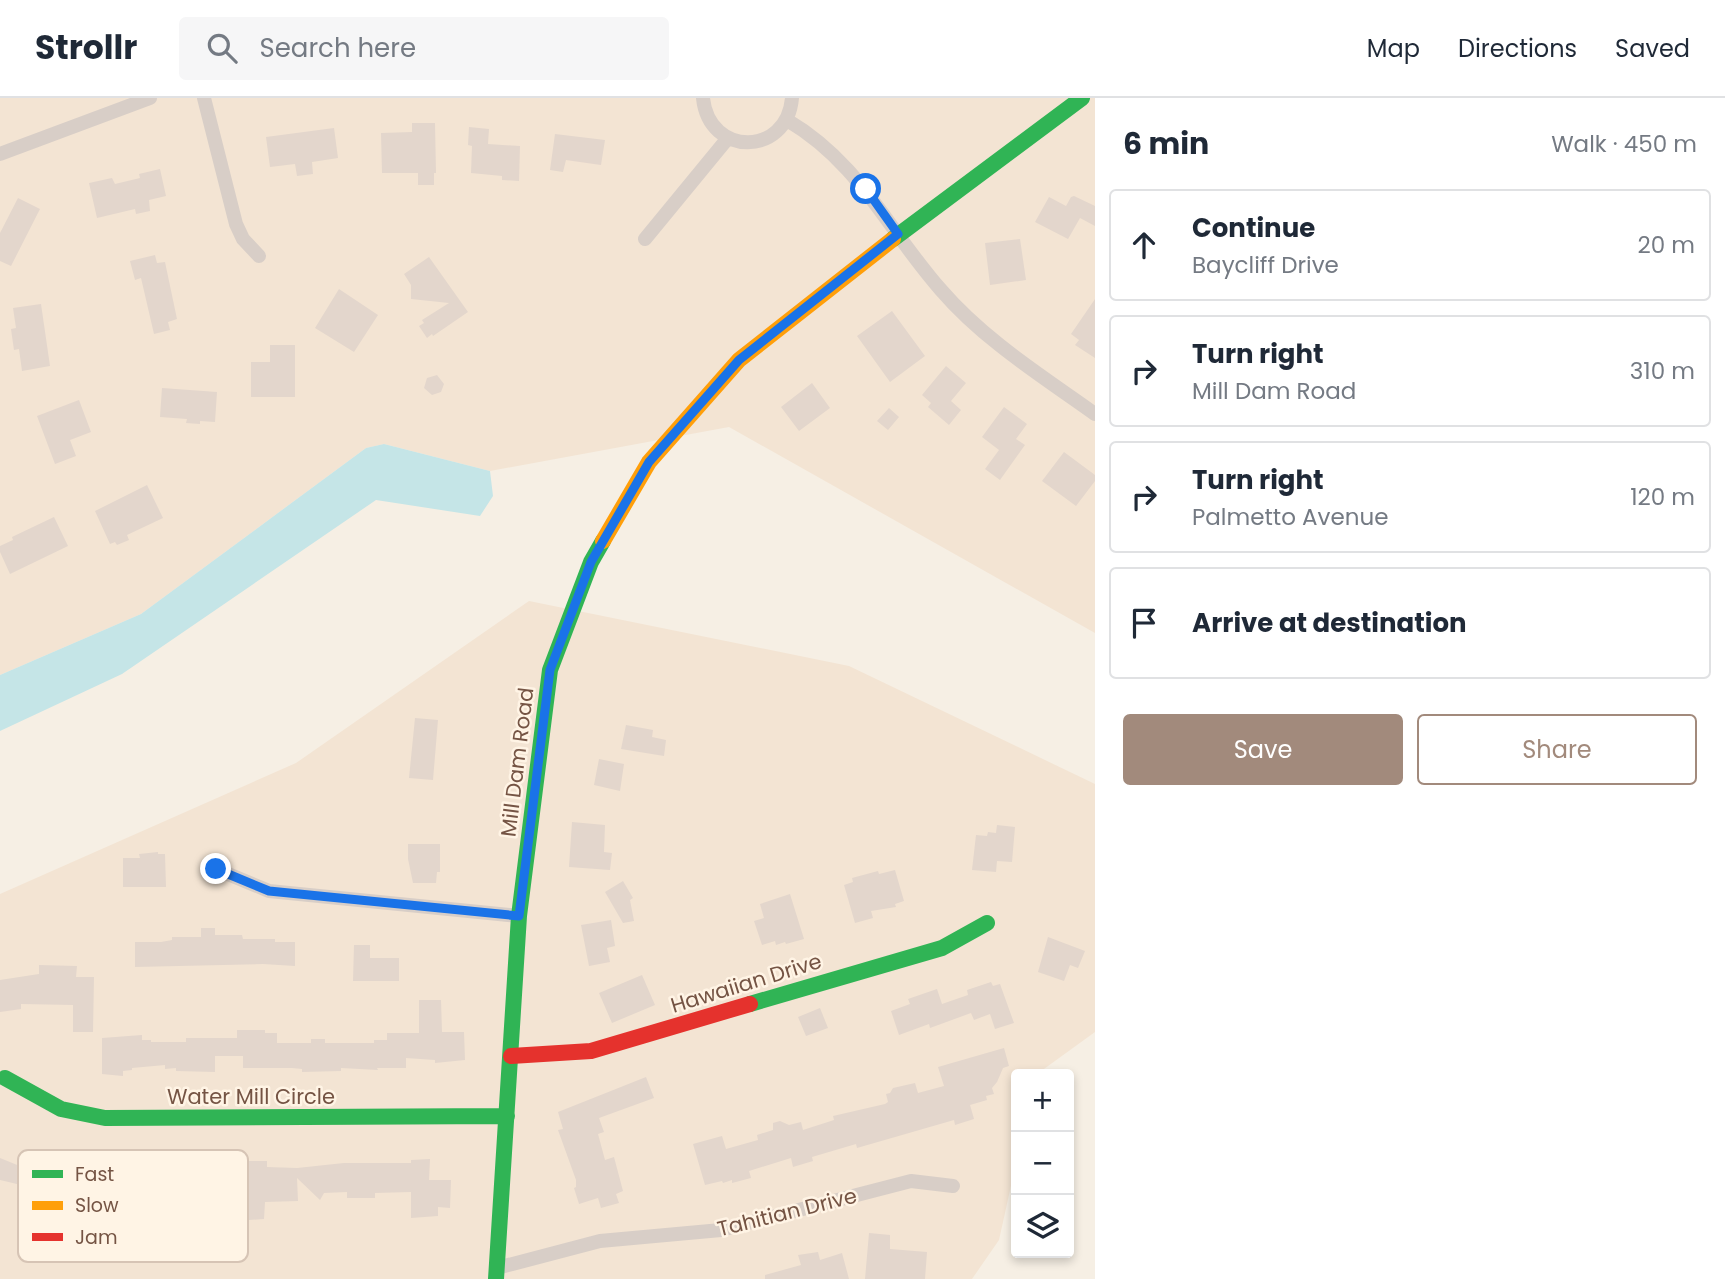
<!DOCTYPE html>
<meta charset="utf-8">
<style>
:root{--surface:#fff;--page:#f6f6f7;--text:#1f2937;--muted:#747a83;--line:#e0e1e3;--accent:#a28a7c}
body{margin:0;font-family:Poppins,sans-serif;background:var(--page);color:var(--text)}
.controls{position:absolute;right:21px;bottom:21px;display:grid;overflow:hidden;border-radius:7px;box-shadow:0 4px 10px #0003}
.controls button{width:63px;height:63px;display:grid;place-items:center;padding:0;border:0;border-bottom:2px solid var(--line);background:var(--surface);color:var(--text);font:35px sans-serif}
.stop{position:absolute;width:21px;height:21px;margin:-16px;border:5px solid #1a73e8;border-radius:50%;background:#fff}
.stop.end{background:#1a73e8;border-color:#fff;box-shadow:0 2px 7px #0008}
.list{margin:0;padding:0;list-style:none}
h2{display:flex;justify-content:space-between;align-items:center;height:91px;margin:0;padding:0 28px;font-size:30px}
h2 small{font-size:23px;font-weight:400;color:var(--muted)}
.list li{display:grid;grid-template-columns:46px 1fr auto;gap:21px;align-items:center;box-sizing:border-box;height:112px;margin:0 14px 14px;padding:0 14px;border:2px solid var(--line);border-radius:7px}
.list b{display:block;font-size:26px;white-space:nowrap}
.list p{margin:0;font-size:23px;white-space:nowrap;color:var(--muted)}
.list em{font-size:23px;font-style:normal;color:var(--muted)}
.actions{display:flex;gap:14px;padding:21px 28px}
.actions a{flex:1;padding:16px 0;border:2px solid var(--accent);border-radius:7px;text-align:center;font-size:24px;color:var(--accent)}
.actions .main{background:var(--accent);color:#fff}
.icon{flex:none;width:38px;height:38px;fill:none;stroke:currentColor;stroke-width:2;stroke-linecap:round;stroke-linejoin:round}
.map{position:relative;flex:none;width:1095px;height:1181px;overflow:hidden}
header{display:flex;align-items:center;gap:42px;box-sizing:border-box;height:98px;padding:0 35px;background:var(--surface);border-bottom:2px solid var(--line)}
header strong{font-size:33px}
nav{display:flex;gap:38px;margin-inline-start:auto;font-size:24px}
.search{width:490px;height:63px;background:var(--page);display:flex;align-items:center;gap:18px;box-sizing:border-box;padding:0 24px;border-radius:7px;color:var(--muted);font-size:26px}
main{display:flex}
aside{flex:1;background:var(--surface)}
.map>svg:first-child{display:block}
.residential{fill:#f3e4d3}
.water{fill:#c5e5e7}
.building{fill:#e3d6cc}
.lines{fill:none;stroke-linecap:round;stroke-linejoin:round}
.street{stroke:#d8cec7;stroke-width:14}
.fast{stroke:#30b455;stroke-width:16}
.slow{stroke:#ff9f0a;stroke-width:16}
.jam{stroke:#e5322d;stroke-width:16}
.route{stroke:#1a73e8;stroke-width:9}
.labels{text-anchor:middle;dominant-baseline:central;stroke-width:5;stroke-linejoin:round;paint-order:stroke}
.street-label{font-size:21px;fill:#755444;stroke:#fff4e5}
.key{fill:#fff4e5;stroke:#d6c4b5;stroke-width:2}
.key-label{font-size:19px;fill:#755444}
</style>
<header>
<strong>Strollr</strong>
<div class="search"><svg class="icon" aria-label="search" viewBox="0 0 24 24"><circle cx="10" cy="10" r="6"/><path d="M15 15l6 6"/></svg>Search here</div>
<nav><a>Map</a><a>Directions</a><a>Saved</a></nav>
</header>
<main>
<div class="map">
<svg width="1095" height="1181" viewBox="0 0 1095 1181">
<rect width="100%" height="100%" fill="#f6efe4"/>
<path class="residential" d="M 0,0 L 1095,0 L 1095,535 L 729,329 L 490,373 L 384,346 L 366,350 L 141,516 L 0,577 Z
M 529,503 L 849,568 L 1095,686 L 1095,934 L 1037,976 L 1016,976 L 1016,1065 L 999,1142 L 972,1181 L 0,1181 L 0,796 L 296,665 Z"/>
<path class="water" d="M 384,346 L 490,373 L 493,398 L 480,418 L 376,402 L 122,576 L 0,633 L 0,577 L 141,516 L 366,350 Z"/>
<path class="building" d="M 412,25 L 435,25 L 436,75 L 434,75 L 434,87 L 418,87 L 418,75 L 382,75 L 381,35 L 412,34 Z
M 469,29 L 489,31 L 488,46 L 520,48 L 519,83 L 502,82 L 502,78 L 471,75 L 472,48 L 468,47 Z
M 334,30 L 338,60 L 312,64 L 313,76 L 297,78 L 295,66 L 270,69 L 266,39 Z
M 555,36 L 605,42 L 601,67 L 566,62 L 563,74 L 550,72 Z
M 160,71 L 166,98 L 149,102 L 150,113 L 136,116 L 135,111 L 97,120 L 89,85 L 112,80 L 115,86 L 140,80 L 139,76 Z
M 1074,98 L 1095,108 L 1095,128 L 1080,120 L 1068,141 L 1035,124 L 1049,99 L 1066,108 L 1071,99 Z
M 18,100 L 40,111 L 11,168 L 0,163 L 0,135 Z
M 1020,141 L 1026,182 L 990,187 L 985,145 Z
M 155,157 L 157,165 L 165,164 L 177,221 L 168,224 L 170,232 L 154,236 L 141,180 L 135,182 L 130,163 Z
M 429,159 L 468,214 L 433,238 L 432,236 L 427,240 L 419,228 L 424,225 L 422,222 L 449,205 L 411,201 L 411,187 L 404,176 Z
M 339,191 L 378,217 L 354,254 L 315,230 Z
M 1095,201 L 1095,260 L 1075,247 L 1079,242 L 1071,236 Z
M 41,206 L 50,268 L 22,273 L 19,251 L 14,252 L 11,231 L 16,230 L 13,210 Z
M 892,213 L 925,258 L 890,284 L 857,238 Z
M 270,247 L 295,247 L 295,299 L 251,299 L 251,264 L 270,264 Z
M 946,268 L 966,285 L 951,303 L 961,312 L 949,327 L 928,309 L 931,305 L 922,297 Z
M 437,277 L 444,286 L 441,294 L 432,297 L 424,290 L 427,280 Z
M 812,285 L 830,310 L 799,333 L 781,309 Z
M 162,290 L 217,294 L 215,324 L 200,323 L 200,326 L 186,325 L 187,321 L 160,319 Z
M 79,302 L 91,334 L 70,342 L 76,358 L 55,366 L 37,318 Z
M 1004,309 L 1027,326 L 1016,341 L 1025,347 L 1000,382 L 985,371 L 999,352 L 982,339 Z
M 889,310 L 899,319 L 888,332 L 877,323 Z
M 1064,354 L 1095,377 L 1095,383 L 1076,408 L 1042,383 Z
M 147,387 L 163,420 L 127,437 L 129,442 L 117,447 L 115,444 L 110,446 L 95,413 Z
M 54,419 L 68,448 L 10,476 L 0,454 L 0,448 L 13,442 L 12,439 Z
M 415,620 L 438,622 L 433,682 L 409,680 Z
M 626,627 L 653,632 L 652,639 L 666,642 L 664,658 L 621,651 Z
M 599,661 L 624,666 L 620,693 L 594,687 Z
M 572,724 L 605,727 L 604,754 L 612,755 L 610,772 L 569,769 Z
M 997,727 L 1015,729 L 1012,764 L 997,763 L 996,774 L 972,772 L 976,737 L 987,738 L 988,734 L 996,735 Z
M 408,746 L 440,746 L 440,774 L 437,774 L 436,785 L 413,785 L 408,761 Z
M 158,754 L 158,756 L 165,756 L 166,789 L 123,789 L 123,760 L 140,760 L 139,756 Z
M 895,772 L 904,803 L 895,806 L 896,809 L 871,813 L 873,820 L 855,825 L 844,787 L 853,784 L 852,780 L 878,773 L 879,776 Z
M 623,783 L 633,800 L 630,802 L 634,823 L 623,825 L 605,794 Z
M 790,796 L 804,841 L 786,846 L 785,844 L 776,847 L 775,843 L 762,847 L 754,823 L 764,820 L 760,806 Z
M 611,822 L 615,848 L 607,850 L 610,864 L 589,868 L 581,827 Z
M 201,830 L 215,830 L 215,837 L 242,837 L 243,841 L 275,841 L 275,844 L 295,844 L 295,868 L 263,866 L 135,869 L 135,844 L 161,844 L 172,842 L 172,839 L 201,839 Z
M 1048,839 L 1085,853 L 1078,870 L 1070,867 L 1064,883 L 1038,874 Z
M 354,847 L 370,847 L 370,860 L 399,860 L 399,883 L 353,883 Z
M 39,867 L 77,868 L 76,879 L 94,879 L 93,934 L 73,934 L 73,907 L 21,906 L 21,911 L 0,914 L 0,882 L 39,876 Z
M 642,877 L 655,907 L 612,925 L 599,895 Z
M 991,884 L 993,888 L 1000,886 L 1014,925 L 995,931 L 990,916 L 974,922 L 971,915 L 930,930 L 929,926 L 899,937 L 891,913 L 910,906 L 908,901 L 937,891 L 942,906 L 968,897 L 967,892 Z
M 419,902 L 441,902 L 442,934 L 464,934 L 465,962 L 435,965 L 435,962 L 406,960 L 406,970 L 377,970 L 378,972 L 341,970 L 341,973 L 302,974 L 302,971 L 292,970 L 243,970 L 243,958 L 215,958 L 215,974 L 176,973 L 176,970 L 165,971 L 165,967 L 132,970 L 132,972 L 123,973 L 123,978 L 102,976 L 102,940 L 142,937 L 142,942 L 151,942 L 151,944 L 186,944 L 186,940 L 237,940 L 237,932 L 265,932 L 265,935 L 277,935 L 277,945 L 311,945 L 311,941 L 325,941 L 325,945 L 374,945 L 374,942 L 387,942 L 387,935 L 419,935 Z
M 820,910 L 828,930 L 806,938 L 798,919 Z
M 1004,950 L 1009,968 L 1003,970 L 997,984 L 992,990 L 994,996 L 986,998 L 987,1002 L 970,1007 L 974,1021 L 955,1027 L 954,1022 L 857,1050 L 856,1046 L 812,1059 L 813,1063 L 793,1069 L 791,1060 L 749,1073 L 751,1080 L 732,1085 L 732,1082 L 723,1085 L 722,1083 L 705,1087 L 693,1046 L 722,1038 L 726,1051 L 758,1042 L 757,1037 L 773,1032 L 773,1025 L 780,1023 L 789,1027 L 801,1024 L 803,1032 L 834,1022 L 833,1018 L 885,1006 L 888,1004 L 886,996 L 890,995 L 893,990 L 915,985 L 918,995 L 944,988 L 938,969 Z
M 646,979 L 654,1000 L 599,1020 L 604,1034 L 598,1036 L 605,1062 L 614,1059 L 623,1093 L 616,1096 L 619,1105 L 601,1110 L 598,1100 L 579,1106 L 574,1090 L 576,1089 L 576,1082 L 558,1032 L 563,1031 L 558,1014 Z
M 129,1056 L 139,1064 L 191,1063 L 191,1069 L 194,1068 L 194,1071 L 205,1071 L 205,1084 L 240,1083 L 240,1079 L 247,1079 L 247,1063 L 267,1063 L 267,1069 L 297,1070 L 344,1065 L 411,1065 L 411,1062 L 430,1061 L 429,1082 L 451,1082 L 450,1110 L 438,1109 L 438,1118 L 411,1120 L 411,1094 L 375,1095 L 375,1100 L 347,1100 L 347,1094 L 324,1095 L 320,1102 L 297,1080 L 298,1103 L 265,1104 L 264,1121 L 249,1122 L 249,1111 L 223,1112 L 223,1097 L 194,1098 L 194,1102 L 184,1104 L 160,1102 L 160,1100 L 94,1100 L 93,1065 L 129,1065 Z
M 0,1060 L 27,1071 L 30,1061 L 47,1066 L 46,1069 L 75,1073 L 68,1100 L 50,1095 L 41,1126 L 29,1123 L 38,1091 L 0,1082 Z
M 869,1135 L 890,1137 L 890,1151 L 927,1154 L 925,1181 L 865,1181 Z
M 818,1154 L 820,1162 L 842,1155 L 849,1181 L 765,1181 L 765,1177 L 801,1167 L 798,1157 Z"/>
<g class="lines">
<path class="street" d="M 204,0 L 236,126 L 243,141 L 259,158
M 703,0 C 709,59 787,59 792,0
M 787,22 C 860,65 887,131 941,192 C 984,242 1042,278 1095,316
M 0,56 L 150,0
M 645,141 L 728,40
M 216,771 L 269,793 L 519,818
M 497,1170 L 600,1143 L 721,1132 L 911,1083 L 953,1088"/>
<path class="fast" d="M 893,141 L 1082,0
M 750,906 L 942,850 L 987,825
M 5,980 L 61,1011 L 105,1020 L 507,1018
M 496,1181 L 519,818 L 550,572 L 591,464 L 603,443"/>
<path class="slow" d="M 603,443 L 649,364 L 739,262 L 893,141"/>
<path class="jam" d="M 511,958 L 591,953 L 750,906"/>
</g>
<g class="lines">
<path class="route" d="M 216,771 L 269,793 L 519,818 L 550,572 L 591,464 L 649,364 L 739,262 L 898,136 L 866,91"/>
</g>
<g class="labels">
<g class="street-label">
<text transform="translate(517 664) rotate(-83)">Mill Dam Road</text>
<text transform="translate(746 885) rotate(-17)">Hawaiian Drive</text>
<text x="251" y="998">Water Mill Circle</text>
<text transform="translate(787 1114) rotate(-14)">Tahitian Drive</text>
</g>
</g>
<rect x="18" y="1052" width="230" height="112" rx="10" class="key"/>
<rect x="32" y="1072" width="31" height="8" fill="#30b455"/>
<rect x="32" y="1103" width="31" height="9" fill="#ff9f0a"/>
<rect x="32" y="1135" width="31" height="8" fill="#e5322d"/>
<g class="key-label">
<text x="75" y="1083">Fast</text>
<text x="75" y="1114">Slow</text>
<text x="75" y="1146">Jam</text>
</g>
</svg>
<div class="controls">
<button>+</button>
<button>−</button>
<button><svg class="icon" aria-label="layers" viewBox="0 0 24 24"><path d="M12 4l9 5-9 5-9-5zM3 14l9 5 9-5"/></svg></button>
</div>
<div class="stop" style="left:866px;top:91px"></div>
<div class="stop end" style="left:216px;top:771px"></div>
</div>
<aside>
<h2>6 min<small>Walk · 450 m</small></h2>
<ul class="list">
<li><svg class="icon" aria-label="ahead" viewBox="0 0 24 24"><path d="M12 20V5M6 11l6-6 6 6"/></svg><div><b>Continue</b><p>Baycliff Drive</p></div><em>20 m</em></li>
<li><svg class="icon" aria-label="right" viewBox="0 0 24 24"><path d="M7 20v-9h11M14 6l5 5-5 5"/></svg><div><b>Turn right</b><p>Mill Dam Road</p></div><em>310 m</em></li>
<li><svg class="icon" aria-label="right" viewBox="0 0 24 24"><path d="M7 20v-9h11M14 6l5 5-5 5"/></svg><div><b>Turn right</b><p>Palmetto Avenue</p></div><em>120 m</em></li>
<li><svg class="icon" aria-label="arrive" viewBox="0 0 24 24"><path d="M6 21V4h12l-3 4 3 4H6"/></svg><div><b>Arrive at destination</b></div></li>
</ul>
<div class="actions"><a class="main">Save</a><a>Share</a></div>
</aside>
</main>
